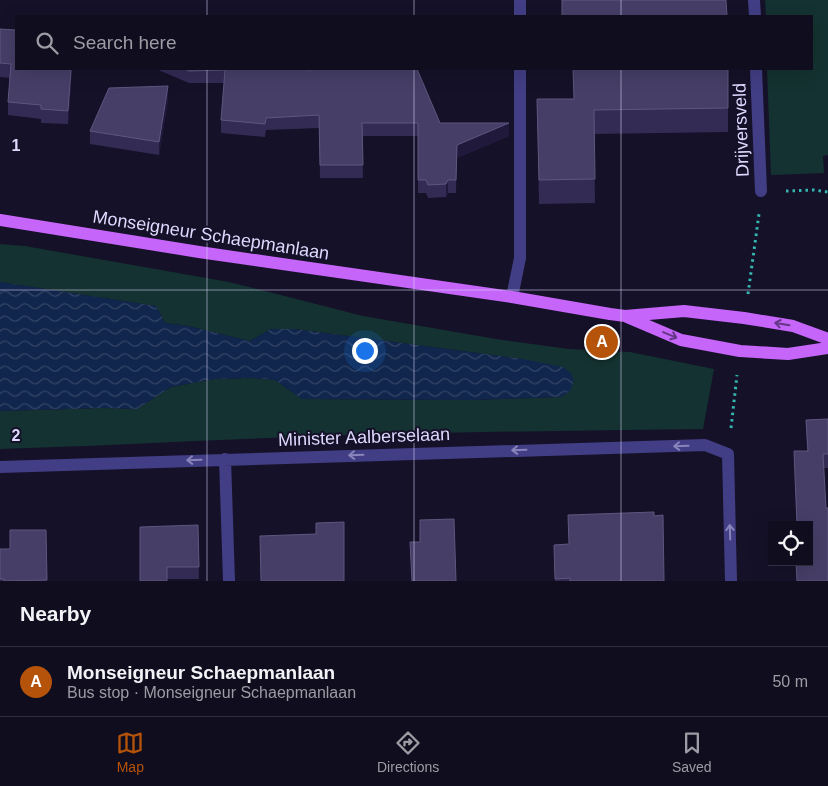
<!DOCTYPE html>
<meta charset="utf-8">
<style>
:root{--surface:#100d1e;--page:#1e1b2b;--text:#f1f3f6;--muted:#9c9ca4;--line:#302d3c;--accent:#b45309}
body{margin:0;font-family:Helvetica,sans-serif;background:var(--page);color:var(--text)}
.controls{position:absolute;right:15px;bottom:15px;display:grid;overflow:hidden;border-radius:0px;box-shadow:0 5px 20px #0002}
.controls button{width:45px;height:45px;display:grid;place-items:center;padding:0;border:0;border-bottom:1px solid var(--line);background:var(--surface);color:var(--text);font:25px sans-serif}
.you{position:absolute;left:364px;top:350px;width:18px;height:18px;margin:-12px;border:4px solid #fff;border-radius:50%;background:#1a73e8;box-shadow:0 0 0 8px #1a73e833}
.badge{display:grid;place-items:center;width:32px;height:32px;border-radius:50%;background:var(--accent);color:#fff;font-size:16px;font-weight:700}
.pin{position:absolute;translate:-50% -50%;border:2px solid #fff;box-shadow:0 1px 5px #0006}
.list{margin:0;padding:0;list-style:none}
h2{display:flex;justify-content:space-between;align-items:center;height:65px;margin:0;padding:0 20px;font-size:21px}
h2 small{font-size:16px;font-weight:400;color:var(--muted)}
.list li{display:grid;grid-template-columns:32px 1fr auto;gap:15px;align-items:center;box-sizing:border-box;height:70px;padding:0 20px;border-top:1px solid var(--line)}
.list b{display:block;font-size:19px;white-space:nowrap}
.list p{margin:0;font-size:16px;white-space:nowrap;color:var(--muted)}
.list em{font-size:16px;font-style:normal;color:var(--muted)}
.icon{flex:none;width:28px;height:28px;fill:none;stroke:currentColor;stroke-width:2;stroke-linecap:round;stroke-linejoin:round}
.map{position:relative;flex:none;width:828px;height:581px;overflow:hidden}
.search{position:absolute;background:var(--surface);box-shadow:0 5px 20px #0002;left:15px;right:15px;top:15px;height:55px;display:flex;align-items:center;gap:12px;box-sizing:border-box;padding:0 18px;border-radius:0px;color:var(--muted);font-size:19px}
.sheet{height:135px;background:var(--surface)}
nav{display:flex;justify-content:space-around;align-items:center;box-sizing:border-box;height:70px;border-top:1px solid var(--line);background:var(--surface);font-size:14px;color:var(--muted)}
nav a{display:grid;justify-items:center;gap:2px}
nav .on{color:var(--accent)}
.map>svg:first-child{display:block}
.grass{fill:#143231}
.water{fill:url(#water-waves)}
.lines{fill:none;stroke-linecap:round;stroke-linejoin:round}
.path{stroke:#35b6b1;stroke-width:3;stroke-dasharray:2.5 4;stroke-linecap:butt}
.minor{stroke:#423e85;stroke-width:12}
.major{stroke:#c565f9;stroke-width:12}
.wall{fill:#342b55}
.shaded-wall{fill:#20193b}
.building{fill:#463e67;stroke:#5e567f}
.oneway{stroke:#643786}
.oneway2{stroke:#8884bb}
.grid{fill:none;stroke:#ded9fe;stroke-width:1;stroke-opacity:0.55}
.labels{text-anchor:middle;dominant-baseline:central;stroke-width:4;stroke-linejoin:round;paint-order:stroke}
.street-label{font-size:18px;fill:#ded9fe;stroke:#151128}
.grid-label{font-size:16px;text-anchor:middle;font-weight:bold;fill:#ded9fe;stroke:#151128;stroke-width:4;stroke-linejoin:round;paint-order:stroke}
</style>
<div class="map">
<svg width="828" height="581" viewBox="0 0 828 581">
<defs>
<pattern id="water-waves" width="16" height="10" patternUnits="userSpaceOnUse" patternTransform="scale(1.25)"><rect width="16" height="10" fill="#11264c"/><path d="M0 5q4-4 8 0t8 0" fill="none" stroke="#334567"/></pattern>
</defs>
<rect width="100%" height="100%" fill="#151128"/>
<path class="grass" d="M 765,0 L 828,0 L 828,155 L 823,156 L 824,173 L 771,175 L 767,69 L 812,69 L 812,16 L 766,16 Z
M 0,244 L 25,246 L 229,282 L 363,316 L 496,339 L 569,349 L 630,352 L 714,369 L 703,429 C 534,431 365,433 196,441 C 131,444 66,447 0,449 L 0,411 L 104,408 L 137,409 L 171,387 L 214,379 L 250,378 L 275,380 L 302,399 L 471,400 L 561,397 L 523,359 L 295,329 L 271,329 L 250,341 L 188,326 L 165,323 L 156,306 L 0,282 Z"/>
<path class="water" d="M 0,282 L 156,306 L 165,323 L 188,326 L 250,341 L 271,329 L 295,329 L 523,359 L 563,367 L 571,373 L 574,381 L 570,391 L 561,397 L 471,400 L 302,399 L 275,380 L 250,378 L 214,379 L 171,387 L 137,409 L 104,408 L 0,411 Z"/>
<g class="lines">
<path class="path" d="M 786,191 L 814,190 L 828,192
M 748,294 L 759,214
M 731,428 L 737,375"/>
<path class="minor" d="M 754,0 L 755,16
M 520,16 L 520,0
M 756,69 L 761,191
M 512,297 L 520,258 L 520,69
M 225,459 L 229,581
M 0,467 L 705,445 L 728,454 L 731,581"/>
<path class="major" d="M 0,220 L 199,252 L 512,297 L 610,314 L 625,316 L 684,311 L 744,318 L 793,326 L 828,339
M 627,317 L 681,340 L 740,351 L 788,354 L 828,348"/>
</g>
<path class="wall" d="M 0,29 L 16,69 L 72,69 L 68,124 L 41,123 L 41,119 L 8,115 L 8,102 L 10,78 L 0,77 Z
M 156,69 L 298,69 L 440,123 L 509,136 L 457,158 L 456,193 L 448,193 L 446,197 L 428,198 L 426,193 L 418,193 L 418,136 L 362,136 L 363,178 L 320,178 L 319,128 L 266,130 L 265,137 L 221,133 L 221,120 L 224,83 L 189,83 Z
M 168,99 L 159,155 L 90,144 L 90,131 Z
M 537,99 L 728,108 L 728,132 L 594,134 L 595,203 L 539,204 Z
M 828,419 L 828,468 L 824,468 L 809,525 L 797,525 L 794,451 L 807,451 L 806,420 Z
M 568,515 L 654,516 L 664,581 L 555,581 L 554,545 L 569,544 Z
M 198,525 L 199,579 L 167,579 L 140,581 Z
M 46,530 L 47,581 L 0,581 L 0,549 L 10,549 Z"/>
<path class="shaded-wall" d="M 71,69 L 72,69 L 68,124 L 68,111 Z
M 168,86 L 168,99 L 159,155 L 159,142 Z
M 509,123 L 509,136 L 457,158 L 456,193 L 457,145 Z
M 448,180 L 448,193 L 446,197 L 446,184 Z"/>
<path class="building" d="M 562,0 L 726,0 L 727,16 L 562,16 Z
M 0,29 L 16,30 L 16,69 L 71,69 L 68,111 L 41,109 L 41,105 L 8,102 L 11,64 L 0,63 Z
M 185,69 L 298,69 L 311,70 L 311,69 L 417,69 L 440,123 L 509,123 L 457,145 L 456,180 L 448,180 L 446,184 L 428,185 L 426,180 L 418,180 L 418,123 L 362,123 L 363,165 L 320,165 L 319,115 L 266,118 L 265,124 L 221,120 L 225,70 L 189,71 Z
M 573,69 L 728,69 L 728,108 L 594,110 L 595,179 L 539,180 L 537,99 L 574,99 Z
M 168,86 L 159,142 L 90,131 L 109,88 Z
M 828,419 L 828,454 L 823,454 L 826,508 L 828,508 L 828,581 L 797,581 L 796,562 L 809,562 L 809,525 L 797,525 L 794,451 L 808,451 L 806,420 Z
M 654,512 L 654,516 L 663,515 L 664,581 L 570,581 L 570,578 L 555,579 L 554,545 L 569,544 L 568,515 Z
M 454,519 L 456,581 L 412,581 L 410,542 L 420,542 L 420,520 Z
M 344,522 L 344,581 L 261,581 L 260,536 L 316,534 L 316,523 Z
M 198,525 L 199,567 L 167,567 L 167,581 L 140,581 L 140,527 Z
M 10,530 L 46,530 L 47,580 L 4,581 L 4,579 L 0,579 L 0,549 L 10,549 Z"/>
<defs><path id="oneway-shaft" d="M-6 0H5M1.5-3L5.5 0L1.5 3" fill="none" stroke-width="1.6" stroke-linecap="round" stroke-linejoin="round" transform="scale(1.25)"/></defs>
<g class="oneway">
<use href="#oneway-shaft" transform="translate(782 324) rotate(-171)"/>
<use href="#oneway-shaft" transform="translate(670 335) rotate(23)"/>
</g>
<g class="oneway2">
<use href="#oneway-shaft" transform="translate(681 446) rotate(178)"/>
<use href="#oneway-shaft" transform="translate(519 450) rotate(178)"/>
<use href="#oneway-shaft" transform="translate(356 455) rotate(178)"/>
<use href="#oneway-shaft" transform="translate(194 460) rotate(178)"/>
<use href="#oneway-shaft" transform="translate(730 532) rotate(-92)"/>
</g>
<path class="grid" d="M 207,0 L 207,16M 414,0 L 414,16M 621,0 L 621,16M 207,69 L 207,581M 414,69 L 414,581M 621,69 L 621,581M 0,290 L 828,290"/>
<g class="labels">
<g class="street-label">
<text transform="translate(741 130) rotate(-92)">Drijversveld</text>
<text transform="translate(211 235) rotate(9)">Monseigneur Schaepmanlaan</text>
<text transform="translate(364 437) rotate(-2)">Minister Aalberselaan</text>
</g>
</g>
<g class="grid-label">
<text x="16" y="151">1</text>
<text x="16" y="441">2</text>
</g>
</svg>
<div class="controls">
<button><svg class="icon" aria-label="locate" viewBox="0 0 24 24"><circle cx="12" cy="12" r="6"/><path d="M12 2v4M12 18v4M2 12h4M18 12h4"/></svg></button>
</div>
<div class="you"></div>
<div class="pin badge" style="left:602px;top:342px">A</div>
<div class="search"><svg class="icon" aria-label="search" viewBox="0 0 24 24"><circle cx="10" cy="10" r="6"/><path d="M15 15l6 6"/></svg>Search here</div>
</div>
<section class="sheet">
<h2>Nearby<small></small></h2>
<ul class="list">
<li><span class="badge">A</span><div><b>Monseigneur Schaepmanlaan</b><p>Bus stop · Monseigneur Schaepmanlaan</p></div><em>50 m</em></li>
</ul>
</section>
<nav>
<a class="on"><svg class="icon" aria-label="map" viewBox="0 0 24 24"><path d="M3 6l6-2 6 2 6-2v14l-6 2-6-2-6 2zM9 4v14M15 6v14"/></svg>Map</a>
<a><svg class="icon" aria-label="directions" viewBox="0 0 24 24"><path d="M12 3l9 9-9 9-9-9zM9 14v-3h6M13 9l2 2-2 2"/></svg>Directions</a>
<a><svg class="icon" aria-label="saved" viewBox="0 0 24 24"><path d="M7 4h10v16l-5-4-5 4z"/></svg>Saved</a>
</nav>
